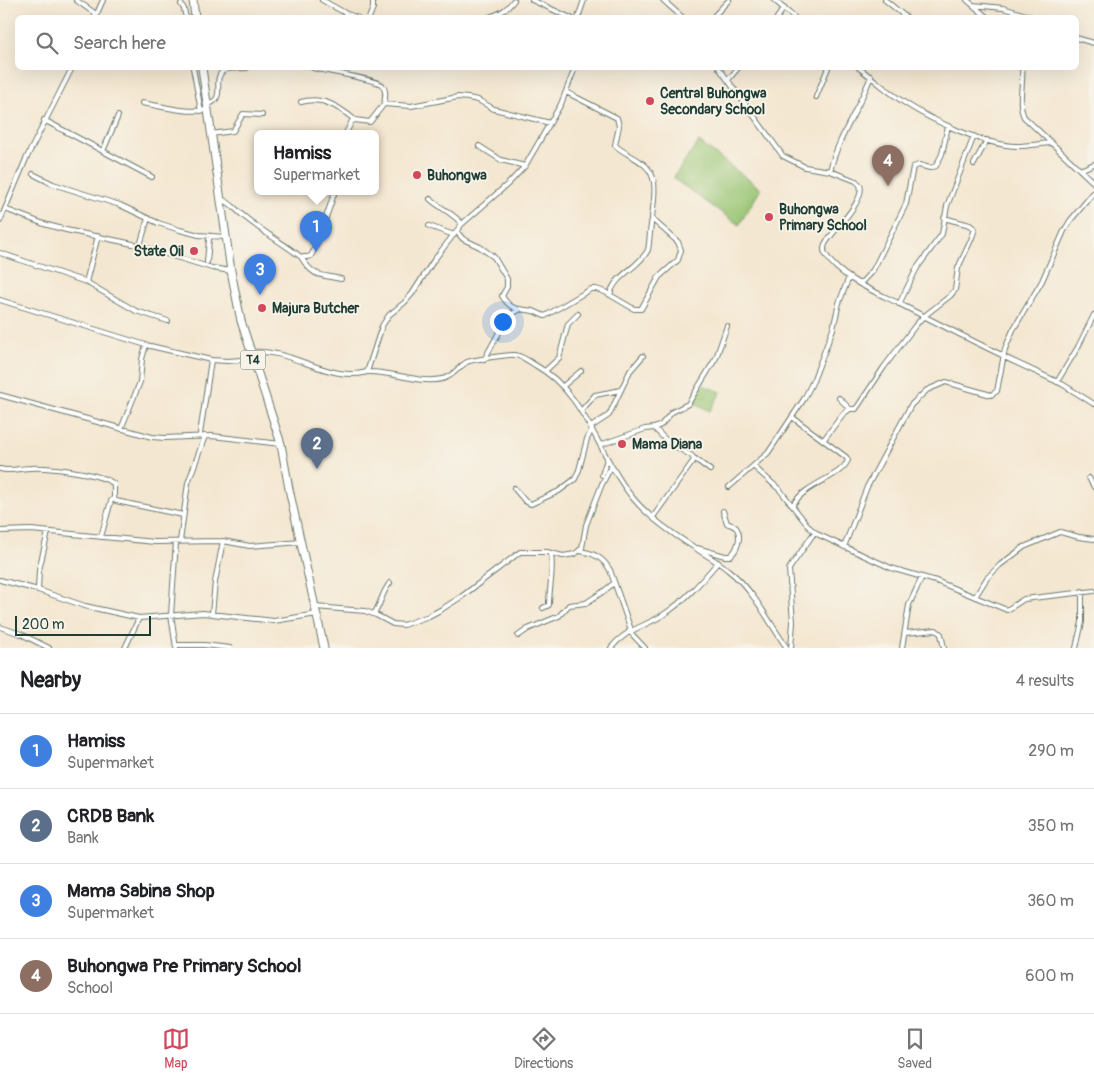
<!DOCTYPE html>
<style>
:root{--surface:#fff;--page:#f2f2f2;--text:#202124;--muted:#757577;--line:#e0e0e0;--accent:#d1495b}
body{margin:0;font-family:Pangolin,sans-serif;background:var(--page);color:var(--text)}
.scale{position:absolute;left:15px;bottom:12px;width:136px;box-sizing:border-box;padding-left:5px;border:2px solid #1f3d34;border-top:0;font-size:14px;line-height:18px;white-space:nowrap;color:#1f3d34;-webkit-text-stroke:4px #f7f3e8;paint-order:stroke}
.you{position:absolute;left:502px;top:321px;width:18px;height:18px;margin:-12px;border:4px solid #fff;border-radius:50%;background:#1a73e8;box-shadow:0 0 0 8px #1a73e833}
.badge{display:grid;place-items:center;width:32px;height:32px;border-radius:50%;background:var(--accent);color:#fff;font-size:16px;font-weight:700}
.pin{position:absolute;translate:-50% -41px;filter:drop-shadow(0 1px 2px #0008)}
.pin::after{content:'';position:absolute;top:26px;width:18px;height:15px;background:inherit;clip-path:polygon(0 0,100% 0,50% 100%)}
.popup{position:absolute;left:254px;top:130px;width:125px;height:65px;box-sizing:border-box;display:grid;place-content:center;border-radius:8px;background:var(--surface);filter:drop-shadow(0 1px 4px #0005);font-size:16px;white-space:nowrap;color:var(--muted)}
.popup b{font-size:19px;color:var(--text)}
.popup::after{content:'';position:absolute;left:50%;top:100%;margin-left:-10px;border:10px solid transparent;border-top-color:var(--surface)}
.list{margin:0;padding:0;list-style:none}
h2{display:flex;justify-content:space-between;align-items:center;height:65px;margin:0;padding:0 20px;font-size:21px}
h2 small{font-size:16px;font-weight:400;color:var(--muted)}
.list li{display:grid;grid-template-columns:32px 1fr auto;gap:15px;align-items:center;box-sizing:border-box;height:75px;padding:0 20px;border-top:1px solid var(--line)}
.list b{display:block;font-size:19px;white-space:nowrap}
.list p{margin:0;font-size:16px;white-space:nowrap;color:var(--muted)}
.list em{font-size:16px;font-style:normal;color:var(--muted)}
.icon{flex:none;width:28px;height:28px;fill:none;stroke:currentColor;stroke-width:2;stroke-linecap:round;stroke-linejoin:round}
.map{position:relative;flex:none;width:1094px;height:648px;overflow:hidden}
.search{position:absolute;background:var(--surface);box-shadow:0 5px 20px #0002;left:15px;right:15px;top:15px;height:55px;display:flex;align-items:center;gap:12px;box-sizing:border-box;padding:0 18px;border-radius:8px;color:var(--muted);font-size:19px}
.sheet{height:365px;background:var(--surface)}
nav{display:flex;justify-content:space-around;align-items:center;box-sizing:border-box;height:70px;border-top:1px solid var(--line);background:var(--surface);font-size:14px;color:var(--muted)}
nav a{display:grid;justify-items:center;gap:2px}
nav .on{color:var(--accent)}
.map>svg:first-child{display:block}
.green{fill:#97c472;stroke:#5b8053}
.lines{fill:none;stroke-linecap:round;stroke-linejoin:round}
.street-casing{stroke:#6a786b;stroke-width:6}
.highway-casing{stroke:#6a786b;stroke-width:9}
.street{stroke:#fff;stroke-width:4}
.highway{stroke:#fff;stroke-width:7}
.poi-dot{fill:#d1495b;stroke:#f7f3e8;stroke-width:2}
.labels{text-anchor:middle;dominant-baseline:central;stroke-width:4;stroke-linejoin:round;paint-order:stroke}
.shield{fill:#f7f3e8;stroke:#60746a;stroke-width:1}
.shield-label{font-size:12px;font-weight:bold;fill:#1f3d34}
.poi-label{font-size:14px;font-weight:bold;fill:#1f3d34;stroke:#f7f3e8;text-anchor:start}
</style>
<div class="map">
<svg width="1094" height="648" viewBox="0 0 1094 648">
<rect width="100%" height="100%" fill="#f7f3e8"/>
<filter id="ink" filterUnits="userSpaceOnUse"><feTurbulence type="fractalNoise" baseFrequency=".02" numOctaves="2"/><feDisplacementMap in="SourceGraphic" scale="10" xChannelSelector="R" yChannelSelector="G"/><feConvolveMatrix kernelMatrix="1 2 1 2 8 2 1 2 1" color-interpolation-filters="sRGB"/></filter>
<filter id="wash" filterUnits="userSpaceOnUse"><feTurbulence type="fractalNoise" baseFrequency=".0096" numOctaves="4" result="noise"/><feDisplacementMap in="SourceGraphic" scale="20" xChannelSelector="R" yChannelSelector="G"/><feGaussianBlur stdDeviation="1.12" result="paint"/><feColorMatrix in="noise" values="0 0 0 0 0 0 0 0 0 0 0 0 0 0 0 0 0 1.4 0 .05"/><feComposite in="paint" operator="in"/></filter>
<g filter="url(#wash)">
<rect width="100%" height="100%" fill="#f4e7d1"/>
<path class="green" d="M 699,142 L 761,189 L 739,225 L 674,179 L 675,175 Z
M 703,385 L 721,392 L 710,411 L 693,402 Z"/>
</g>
<g filter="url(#ink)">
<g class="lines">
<g class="street-casing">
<path id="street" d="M 76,0 L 96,14
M 322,0 L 347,14 L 358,18
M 532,0 L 571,18
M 663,0 L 683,18
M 774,0 L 795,18
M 885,0 L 907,18
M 967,0 L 988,18
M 181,4 L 184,9 L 186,18
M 973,5 L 1003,8 L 1036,18
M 95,18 L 103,0
M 369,18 L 373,8 L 373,0
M 486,18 C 499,14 506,11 514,0
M 578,18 L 584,0
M 712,18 L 729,0
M 777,18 L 784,8
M 1076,38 L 1094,43
M 193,68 L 201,111
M 313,68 C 325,71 378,80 382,85 C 387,90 385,98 384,104
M 719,68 L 783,156 L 805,167 L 830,171 L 856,181 L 860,185 C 866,201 833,230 825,244 C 824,248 823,251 826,255 C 839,277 875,292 898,303 C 933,321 968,339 1004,356
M 859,68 C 874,79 888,92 905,103 C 931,120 984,145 1016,146 C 1027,146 1039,144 1050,143
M 1022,68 C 1024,84 1017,102 1024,117 L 1094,183
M 728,80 L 738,68
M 816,97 L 828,68
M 301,102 C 323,96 339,107 355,120
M 142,103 C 164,107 186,113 208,110
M 207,105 C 228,98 211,81 223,71 C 228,67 240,69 247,68
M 44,120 L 152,177
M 346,133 L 352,121 L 355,120 L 370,122 L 384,104 L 411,106 L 458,97 L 468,98 L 478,100 L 494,109 L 550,123
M 211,134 L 233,131 L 243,114 L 262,115
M 479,146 L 501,160 L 525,166
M 103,151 L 118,116
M 974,164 L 987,140
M 1080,170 L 1094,164
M 830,171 C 838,137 859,109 871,76
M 33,174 L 53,184 L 120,205 L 158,223 L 180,230 L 199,235 L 225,237
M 221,199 C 233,203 236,211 246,218 C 263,232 283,243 301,257 L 307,257 L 311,256 L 317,244 L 335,191
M 430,199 C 440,208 453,213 462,224
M 5,209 L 44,224 L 66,230 L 133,244 L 212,268 L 231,271
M 0,221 L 26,159 L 72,68
M 429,226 L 454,235
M 457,232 L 463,239 L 480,247 L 494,257 L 507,279 L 507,287 L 502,296 C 512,312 519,308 533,311 C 537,312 541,315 545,316 L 591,289 L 596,289 L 605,292 L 634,309 L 641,309 L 659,277 L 678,260 L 681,250 L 678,242 L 652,219 C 653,200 661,176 642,163 C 634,156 623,153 615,145 L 619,126 L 617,118 L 566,92
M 141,242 L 148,218
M 0,253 L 86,282 L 136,311 L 168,321
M 301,257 C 314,278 319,274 341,279
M 207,262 L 209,239 L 211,236
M 86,282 L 98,236
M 860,284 L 873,270 L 906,204 L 913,167 L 919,165 L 930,168 L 936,166 L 942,154 L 948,126
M 610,295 C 615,274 638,269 648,250 C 649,248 650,226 652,219
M 0,300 L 146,345 L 211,360 L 228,361 L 253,359
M 899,304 L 917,268 L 942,234 L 947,206 L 974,136
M 252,352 C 291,348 330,383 367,372 L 382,326 L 389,315 L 404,303 L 412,294 L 434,260 L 462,224 L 509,183 L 525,166 L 561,104 L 575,68
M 1004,357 L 1062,384 L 1094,404
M 484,360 L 508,316 L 519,310
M 545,371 L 559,358 L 568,324 L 578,314
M 367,372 C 392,371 417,384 442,379 C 453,377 458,367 467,362 C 471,360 510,354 515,355 C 522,356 529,361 535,365 C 586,393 597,454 632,497 C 649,518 674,535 697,549 C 707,556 719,562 728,570 C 754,590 768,621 787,648
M 1057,382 L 1078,347 L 1094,315
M 563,386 L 581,371
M 0,395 L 152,437 L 165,438 L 212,436 L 281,444
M 839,398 L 850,409 L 856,409 L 884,367 L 915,326 L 923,317 L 950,296 L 955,290 L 958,268 L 971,240 L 975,229 L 970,225 L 944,218
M 581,411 L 595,395 L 621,390
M 792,417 L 846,457 L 848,460 C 842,477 804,484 793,505
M 591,427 L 609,415 L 630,371 L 643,356
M 121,429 L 140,382 L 142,359 L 146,345
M 200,434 L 211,360
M 825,438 L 843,414 L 850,409
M 600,445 L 645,429 L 654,428 L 661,425 L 672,412 L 688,404 L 716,358 L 727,326
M 694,458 L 710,470
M 753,466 L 780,490 L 809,527 L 819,535 L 891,568 L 936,581 L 1007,610 L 1024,599 L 1094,591
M 0,469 C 11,472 20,468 31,468 C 48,467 101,473 114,484 L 114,499 L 116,501 L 183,515
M 602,475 L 607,459
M 1089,478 L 1094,487
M 729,487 L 768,453 L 804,399 L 813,381 L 833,329 L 839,303 L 849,277
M 514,488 L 525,501 L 531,504 L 559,491 L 575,479 L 579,470 L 587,439 L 592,429
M 653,517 L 694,460 L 692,456 L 669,443 L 654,428
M 0,531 L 31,530 L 155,542 L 223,541 L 250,546 L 301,542
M 101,537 L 111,501 L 114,498
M 180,541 L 188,483 L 205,436
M 176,542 L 171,615 L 176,648
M 844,547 L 867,487 L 911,405 L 927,390 L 946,382 L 991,395 L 997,391 L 1005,349 L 1013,330 L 1042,281 L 1064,231 L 1070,221 L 1094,192
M 697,548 L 725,556 L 730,556 C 737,551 742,537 737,529 C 735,525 730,525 727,523 L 723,511
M 580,551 C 594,553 603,558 610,570 L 631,630
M 0,580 L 38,590 L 85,606 L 139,618 L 203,613 L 274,621 L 317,614
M 38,590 L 39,570 L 48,532
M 975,597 L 987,578 L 1000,565 L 1024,547 L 1060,532 L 1079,537 L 1094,539
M 315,607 L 365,611 L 376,615 L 393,624 L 403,625 L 429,616 L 442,609 L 461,597 L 520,552 L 547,552 L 563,556 L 575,554 L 582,548 L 586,525 L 602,484 L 611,467
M 543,608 L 549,605 C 549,587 554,573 551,553
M 212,614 L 215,582 L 223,541
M 374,614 C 381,604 382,592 390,583
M 0,627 L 21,634 L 49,648
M 629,631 L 645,648
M 905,633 L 936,630 L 941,634 L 944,648
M 518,636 L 528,629 L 559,616 L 569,605 L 586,603 L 604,591 L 614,583
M 176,645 L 204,645 L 230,648
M 125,648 L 139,618
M 611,648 C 626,629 644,627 663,615 C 685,601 701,582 718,562
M 791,648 L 793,622 L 789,569 L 814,533
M 902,648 L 909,605 L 922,577
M 1076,648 L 1082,622 L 1082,591"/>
</g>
<g class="highway-casing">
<path id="highway" d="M 193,0 L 195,18
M 202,68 L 231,271 L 241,321 L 281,444 L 289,489 L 324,648"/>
</g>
<use href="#street" class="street"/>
<use href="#highway" class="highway"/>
</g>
</g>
<g class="poi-dot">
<circle cx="650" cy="101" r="5"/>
<circle cx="417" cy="175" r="5"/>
<circle cx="769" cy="217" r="5"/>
<circle cx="194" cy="251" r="5"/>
<circle cx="262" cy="308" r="5"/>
<circle cx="622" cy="444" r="5"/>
</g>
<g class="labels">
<rect class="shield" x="240.5" y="350.5" width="25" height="19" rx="4"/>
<g class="shield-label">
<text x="253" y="360">T4</text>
</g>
<g class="poi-label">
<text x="660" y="93">Central Buhongwa<tspan x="660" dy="16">Secondary School</tspan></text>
<text x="427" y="175">Buhongwa</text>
<text x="779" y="209">Buhongwa<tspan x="779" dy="16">Primary School</tspan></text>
<text x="184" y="251" text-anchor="end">State Oil</text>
<text x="272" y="308">Majura Butcher</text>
<text x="632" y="444">Mama Diana</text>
</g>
</g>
</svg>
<div class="scale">200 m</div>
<div class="you"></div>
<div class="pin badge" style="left:316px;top:252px;background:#3f7fe0">1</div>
<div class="popup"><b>Hamiss</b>Supermarket</div>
<div class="pin badge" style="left:317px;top:469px;background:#5c6f8a">2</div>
<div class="pin badge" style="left:260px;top:295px;background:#3f7fe0">3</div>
<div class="pin badge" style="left:888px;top:186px;background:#8d6e63">4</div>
<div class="search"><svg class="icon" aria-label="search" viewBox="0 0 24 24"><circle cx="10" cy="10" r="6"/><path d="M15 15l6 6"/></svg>Search here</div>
</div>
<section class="sheet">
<h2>Nearby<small>4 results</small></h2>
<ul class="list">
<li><span class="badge" style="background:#3f7fe0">1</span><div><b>Hamiss</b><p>Supermarket</p></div><em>290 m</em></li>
<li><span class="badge" style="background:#5c6f8a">2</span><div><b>CRDB Bank</b><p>Bank</p></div><em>350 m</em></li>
<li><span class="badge" style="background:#3f7fe0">3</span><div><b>Mama Sabina Shop</b><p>Supermarket</p></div><em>360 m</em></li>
<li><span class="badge" style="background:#8d6e63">4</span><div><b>Buhongwa Pre Primary School</b><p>School</p></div><em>600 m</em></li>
</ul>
</section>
<nav>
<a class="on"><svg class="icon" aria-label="map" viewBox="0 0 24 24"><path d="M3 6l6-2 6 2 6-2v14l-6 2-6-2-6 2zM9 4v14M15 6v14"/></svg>Map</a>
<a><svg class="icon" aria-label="directions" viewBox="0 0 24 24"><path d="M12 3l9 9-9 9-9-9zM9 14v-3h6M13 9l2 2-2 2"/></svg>Directions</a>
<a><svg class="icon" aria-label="saved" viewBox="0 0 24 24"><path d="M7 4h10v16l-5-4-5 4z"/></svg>Saved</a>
</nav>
